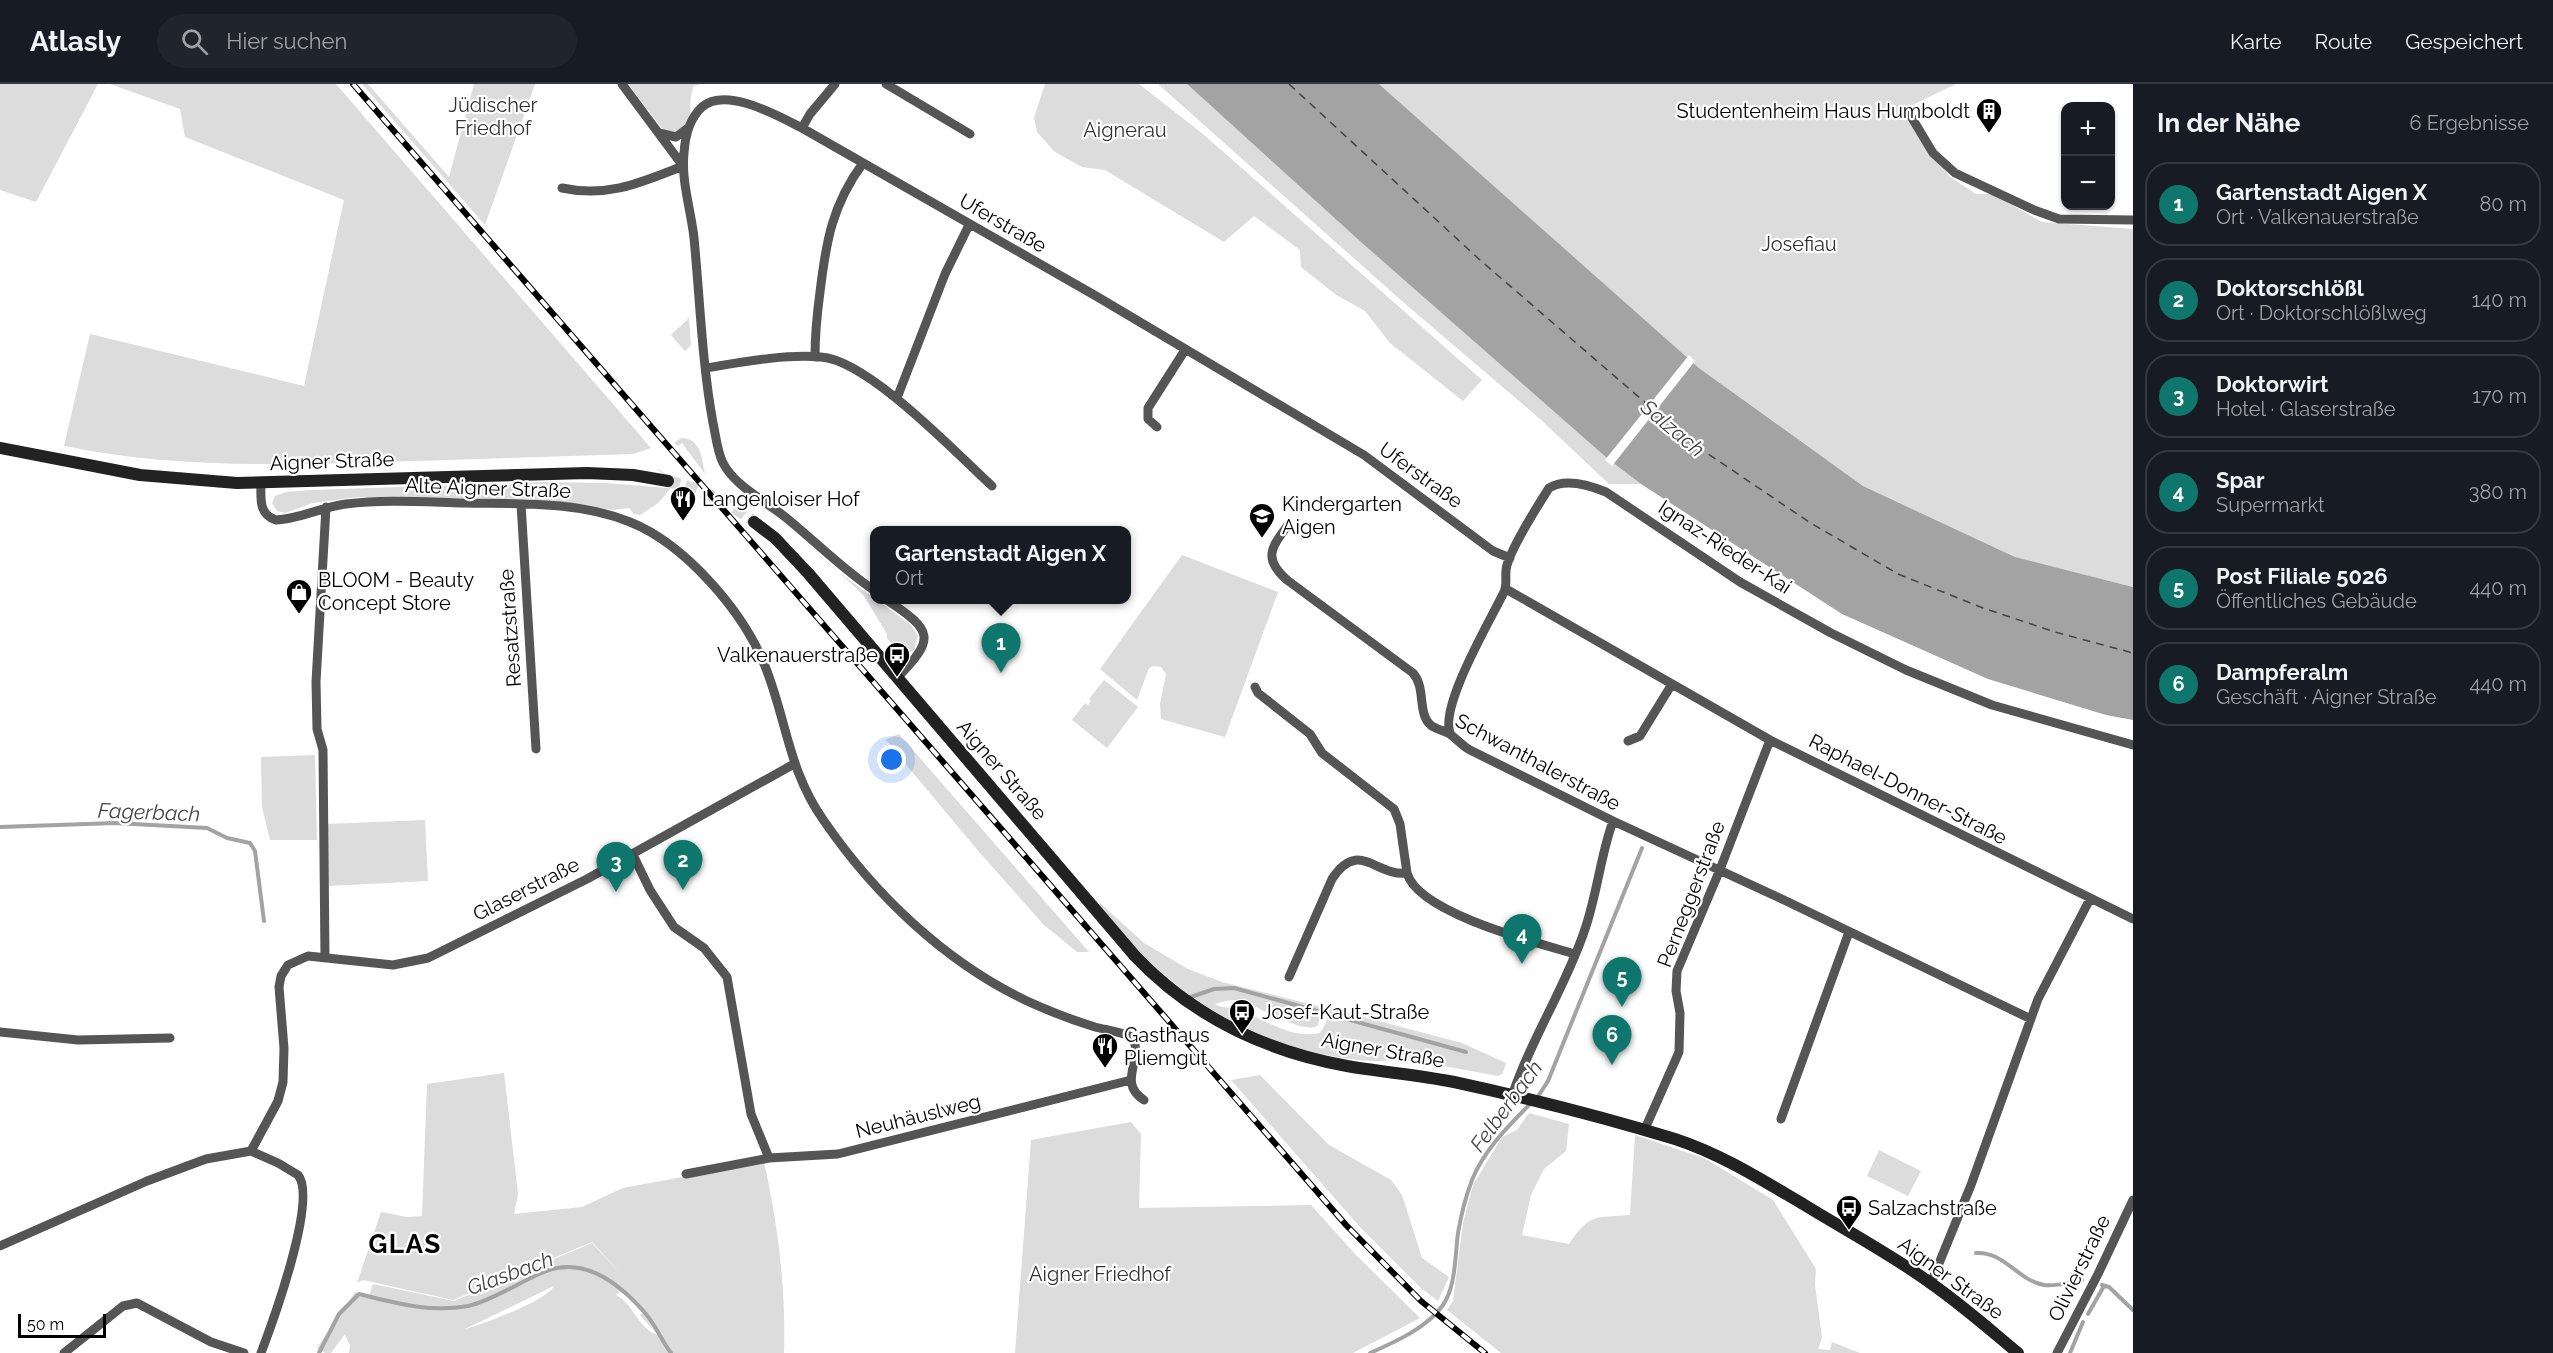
<!DOCTYPE html>
<html lang="de">
<meta charset="utf-8">
<style>
:root{--surface:#171b24;--page:#20242c;--text:#f1f3f6;--muted:#9ea1a6;--line:#363941;--accent:#0f766e}
body{margin:0;font-family:Raleway,sans-serif;background:var(--page);color:var(--text)}
.controls{position:absolute;right:18px;top:18px;display:grid;overflow:hidden;border-radius:12px;box-shadow:0 2px 4px #0004}
.controls button{width:54px;height:54px;display:grid;place-items:center;padding:0;border:0;border-bottom:2px solid var(--line);background:var(--surface);color:var(--text);font:30px sans-serif}
.scale{position:absolute;left:18px;bottom:15px;width:88px;box-sizing:border-box;padding-left:6px;border:3px solid #000;border-top:0;font-size:16px;line-height:21px;white-space:nowrap;color:#000;-webkit-text-stroke:4px #fff;paint-order:stroke}
.you{position:absolute;left:892px;top:676px;width:21px;height:21px;margin:-15px;border:4px solid #fff;border-radius:50%;background:#1a73e8;box-shadow:0 0 0 9px #1a73e833}
.badge{display:grid;place-items:center;width:39px;height:39px;border-radius:50%;background:var(--accent);color:#fff;font-size:20px;font-weight:700}
.pin{position:absolute;translate:-50% -50px;filter:drop-shadow(0 2px 3px #0008)}
.pin::after{content:'';position:absolute;top:32px;width:21px;height:18px;background:inherit;clip-path:polygon(0 0,100% 0,50% 100%)}
.popup{position:absolute;left:870px;top:442px;width:261px;height:78px;box-sizing:border-box;display:grid;place-content:center;border-radius:12px;background:var(--surface);filter:drop-shadow(0 2px 4px #0005);font-size:20px;white-space:nowrap;color:var(--muted)}
.popup b{font-size:22px;color:var(--text)}
.popup::after{content:'';position:absolute;left:50%;top:100%;margin-left:-12px;border:12px solid transparent;border-top-color:var(--surface)}
.list{margin:0;padding:0;list-style:none}
h2{display:flex;justify-content:space-between;align-items:center;height:78px;margin:0;padding:0 24px;font-size:26px}
h2 small{font-size:20px;font-weight:400;color:var(--muted)}
.list li{display:grid;grid-template-columns:39px 1fr auto;gap:18px;align-items:center;box-sizing:border-box;height:84px;margin:0 12px 12px;padding:0 12px;border:2px solid var(--line);border-radius:24px}
.list b{display:block;font-size:22px;white-space:nowrap}
.list p{margin:0;font-size:20px;white-space:nowrap;color:var(--muted)}
.list em{font-size:20px;font-style:normal;color:var(--muted)}
.icon{flex:none;width:33px;height:33px;fill:none;stroke:currentColor;stroke-width:2;stroke-linecap:round;stroke-linejoin:round}
.map{position:relative;flex:none;width:2133px;height:1269px;overflow:hidden}
header{display:flex;align-items:center;gap:36px;box-sizing:border-box;height:84px;padding:0 30px;background:var(--surface);border-bottom:2px solid var(--line)}
header strong{font-size:28px}
nav{display:flex;gap:33px;margin-inline-start:auto;font-size:21px}
.search{width:420px;height:54px;background:var(--page);display:flex;align-items:center;gap:15px;box-sizing:border-box;padding:0 21px;border-radius:33px;color:var(--muted);font-size:22px}
main{display:flex}
aside{flex:1;background:var(--surface)}
.map>svg:first-child{display:block}
.green{fill:#dcdcdc;fill-rule:evenodd}
.water{fill:#a3a3a3}
.pier{fill:#fff}
.lines{fill:none;stroke-linecap:round;stroke-linejoin:round}
.stream{stroke:#a3a3a3;stroke-width:4}
.ferry{stroke:#444;stroke-width:1.5;stroke-dasharray:8 6;stroke-linecap:butt}
.secondary-tunnel{stroke:#d9d9d9;stroke-width:12;stroke-dasharray:12 6;stroke-linecap:butt}
.street{stroke:#555;stroke-width:9}
.secondary{stroke:#222;stroke-width:12}
.rail-casing{stroke:#000;stroke-width:6}
.rail{stroke:#fff;stroke-width:4;stroke-dasharray:11;stroke-linecap:butt}
.labels{text-anchor:middle;dominant-baseline:central;stroke-width:4.5;stroke-linejoin:round;paint-order:stroke}
.park-label{font-size:20px;fill:#333;stroke:#fff}
.poi-label{font-size:20px;fill:#000;stroke:#fff;text-anchor:start}
.street-label{font-size:20px;fill:#000;stroke:#fff}
.water-label{font-size:21px;font-style:italic;fill:#444;stroke:#fff}
.district-label{font-size:26px;font-weight:bold;letter-spacing:1.5px;fill:#000;stroke:#fff}
</style>
<header>
<strong>Atlasly</strong>
<div class="search"><svg class="icon" aria-label="search" viewBox="0 0 24 24"><circle cx="10" cy="10" r="6"/><path d="M15 15l6 6"/></svg>Hier suchen</div>
<nav><a>Karte</a><a>Route</a><a>Gespeichert</a></nav>
</header>
<main>
<div class="map">
<svg width="2133" height="1269" viewBox="0 0 2133 1269">
<rect width="100%" height="100%" fill="#fff"/>
<path class="green" d="M 0,0 L 98,0 L 36,118 L 0,106 Z
M 110,0 L 336,0 L 651,364 L 633,370 C 550,373 466,375 382,378 C 275,381 170,384 64,362 L 90,250 L 304,302 L 344,116 L 185,53 L 180,25 Z
M 362,0 L 368,0 L 449,93 L 474,0 L 535,0 L 485,141 Z
M 628,0 L 701,0 L 694,2 C 684,22 701,32 676,50 L 665,48 Z
M 1045,0 L 1139,0 L 1203,50 L 1482,296 L 1463,317 L 1390,259 L 1365,227 L 1335,210 L 1301,183 L 1300,166 L 1254,132 L 1224,158 L 1105,86 L 1082,83 L 1055,68 L 1037,48 L 1034,34 Z
M 1158,0 L 1187,0 L 1362,159 L 1608,375 L 1641,400 L 1609,400 L 1540,335 L 1403,218 Z
M 1379,0 L 1956,0 L 1902,26 L 1949,92 L 1976,110 L 1993,110 L 2042,138 L 2133,145 L 2133,503 L 2015,473 L 1863,402 L 1699,284 Z
M 689,234 L 691,261 L 685,267 L 671,251 Z
M 681,354 C 701,354 702,375 705,390 L 682,359 L 678,362 L 674,359 Z
M 659,385 L 669,393 L 670,405 L 658,419 L 640,431 L 634,430 L 629,424 L 612,426 L 588,421 L 528,415 L 358,413 L 313,419 L 285,429 L 277,427 L 272,419 L 275,412 L 286,408 L 312,406 L 546,398 L 606,399 L 668,404 C 670,396 665,390 658,386 Z
M 737,405 L 770,426 L 833,484 L 911,541 L 918,552 L 914,566 L 902,573 L 887,554 L 887,550 L 864,512 L 854,502 L 779,435 Z
M 1182,471 L 1278,508 L 1225,653 L 1161,635 L 1160,620 L 1166,590 L 1161,583 L 1153,582 L 1149,584 L 1137,616 L 1100,585 Z
M 1104,596 L 1138,623 L 1107,664 L 1072,636 L 1085,619 L 1088,621 L 1091,617 L 1089,615 Z
M 899,650 L 1089,868 L 1077,868 L 1044,841 L 980,769 L 908,683 L 894,663 L 885,656 Z
M 315,671 L 317,756 L 270,756 L 262,723 L 261,673 Z
M 425,736 L 428,797 L 327,802 L 326,740 Z
M 1099,818 L 1144,859 L 1188,885 L 1222,898 L 1322,923 L 1318,941 C 1304,953 1257,919 1238,917 C 1230,915 1223,918 1215,920 C 1223,925 1228,922 1236,925 C 1264,934 1290,956 1320,949 L 1326,939 L 1329,924 L 1462,959 L 1506,979 L 1503,989 L 1498,992 L 1444,982 L 1444,978 L 1423,973 L 1422,974 C 1405,972 1389,978 1372,977 C 1283,971 1204,932 1142,870 C 1131,859 1101,831 1099,818 Z
M 504,989 L 518,1110 L 514,1130 L 582,1123 L 623,1104 L 764,1078 C 778,1141 786,1204 784,1269 L 349,1269 L 350,1262 L 345,1250 L 331,1269 L 325,1269 L 317,1264 L 355,1208 L 369,1212 L 373,1200 L 454,1217 L 592,1159 L 623,1192 L 592,1158 L 453,1216 L 363,1196 L 357,1199 L 381,1128 L 407,1133 L 422,1132 L 427,1000 ZM 554,1202 C 548,1216 482,1241 465,1245 ZM 623,1206 L 645,1227 L 640,1231 L 658,1251 C 638,1245 633,1219 616,1211 Z
M 1260,991 L 1329,1061 L 1391,1096 L 1402,1111 L 1422,1174 L 1449,1193 L 1438,1217 L 1421,1204 L 1359,1142 L 1231,996 Z
M 1529,1029 L 1569,1040 L 1566,1067 L 1544,1085 L 1531,1111 L 1522,1151 L 1569,1160 C 1590,1129 1595,1134 1630,1131 L 1635,1051 L 1704,1074 L 1773,1116 L 1816,1185 L 1815,1201 L 1822,1254 L 1818,1265 L 1830,1266 L 1832,1258 L 1860,1269 L 1501,1269 L 1447,1226 L 1453,1217 L 1463,1139 L 1473,1101 L 1502,1053 L 1517,1046 Z
M 1131,1038 L 1141,1050 L 1139,1124 L 1311,1121 L 1356,1171 L 1420,1234 L 1353,1269 L 1015,1269 L 1031,1056 Z
M 1879,1066 L 1921,1087 L 1908,1112 L 1867,1092 Z"/>
<path class="water" d="M 1187,0 L 1379,0 L 1699,284 L 1863,402 L 2015,473 L 2133,503 L 2133,636 L 2106,631 L 1988,595 L 1842,530 L 1641,400 L 1608,375 L 1362,159 Z"/>
<path class="pier" d="M 1689,271 L 1695,277 L 1612,382 L 1605,376 Z"/>
<g class="lines">
<path class="stream" d="M 0,743 L 115,739 L 207,744 L 227,754 L 250,759 L 255,767 L 264,837
M 1188,914 L 1214,905 L 1234,904 L 1466,968
M 1537,1014 L 1548,997 L 1642,764
M 1976,1169 C 2004,1167 2017,1196 2044,1201 C 2055,1203 2070,1198 2082,1196
M 2102,1201 L 2109,1203 L 2133,1226
M 2088,1230 L 2104,1202
M 319,1269 L 339,1230 L 359,1210 C 395,1219 431,1229 468,1222 C 494,1216 519,1198 544,1188 C 584,1171 621,1201 646,1230 C 656,1242 662,1257 671,1269
M 1370,1269 C 1395,1258 1427,1244 1443,1221 C 1456,1202 1455,1171 1458,1149 C 1461,1131 1466,1112 1472,1096 C 1484,1066 1509,1041 1531,1019
M 2070,1269 L 2083,1238"/>
<path class="ferry" d="M 1289,0 L 1480,176 L 1692,359 L 1809,438 L 1898,490 L 1983,524 L 2055,548 L 2133,569"/>
<path class="secondary-tunnel" d="M 668,397 C 700,406 728,416 754,438"/>
<path class="street" d="M 622,0 L 683,82
M 886,0 L 970,50
M 1909,29 L 1933,69 L 1955,89 L 2034,126 L 2059,135 L 2133,136
M 802,44 L 810,30 L 835,0
M 659,49 L 676,53 L 688,44
M 562,104 C 608,114 642,98 683,82
M 815,273 C 815,251 817,230 820,208 C 826,158 832,121 863,79
M 706,284 C 743,278 784,270 821,273 C 868,276 956,369 992,402
M 897,314 L 945,190 L 969,141
M 1157,343 L 1148,335 L 1148,324 L 1185,266
M 261,398 C 261,414 258,430 276,436 C 299,435 322,423 346,420 C 385,415 425,418 464,419 C 518,420 579,417 630,438 C 685,460 743,527 765,582 C 787,637 788,686 824,737 C 875,811 945,878 1027,917 C 1049,927 1072,936 1095,943 C 1107,946 1121,948 1132,953 C 1145,975 1116,998 1144,1016
M 521,420 L 536,665
M 1288,441 C 1272,463 1262,474 1287,496 L 1413,589 C 1423,601 1420,615 1424,630 C 1428,644 1437,644 1448,649 C 1454,652 1462,662 1470,666 L 1613,737 L 1784,816 L 2031,935
M 1506,505 L 1770,656 L 2133,835
M 875,507 C 842,485 815,457 784,432 C 764,416 735,402 723,379 C 717,367 716,352 713,339 C 702,279 700,216 694,154 C 691,126 681,97 684,69 C 685,53 689,35 702,23 C 726,2 778,32 802,44 L 1096,212 L 1364,371 L 1493,467 L 1510,474
M 887,516 C 933,547 936,554 897,594
M 1255,603 L 1258,609 L 1310,650 L 1322,669 L 1394,725 L 1400,740 L 1407,789
M 1450,649 C 1440,621 1490,537 1504,508 C 1508,500 1504,490 1507,481 C 1513,460 1537,423 1549,404 C 1565,394 1589,401 1606,408 L 1740,498 L 1831,549 L 1906,586 L 1992,621 L 2133,661
M 1628,657 L 1640,652 L 1672,600
M 633,771 L 650,806 L 674,843 L 704,864 L 727,893 L 751,1030 L 769,1074
M 325,874 L 323,666 L 317,645 L 316,598 L 326,423
M 1289,893 L 1332,795 C 1359,754 1376,793 1407,789 C 1418,829 1537,859 1575,870
M 0,948 L 78,956 L 170,954
M 1512,1012 C 1531,955 1565,904 1584,848 C 1597,812 1600,773 1613,737
M 1781,1035 L 1849,848
M 1644,1047 L 1679,968 L 1680,929 L 1676,907 L 1677,887 L 1719,788 L 1770,656
M 251,1067 L 278,1017 L 283,998 L 284,964 L 279,903 L 281,892 L 288,881 L 308,872 L 393,881 L 428,874 L 587,795 L 794,680
M 686,1090 L 769,1074 L 838,1070 L 1131,996
M 0,1162 L 147,1097 L 206,1075 L 251,1067 L 278,1079 L 298,1091 C 318,1115 272,1240 261,1269
M 1931,1199 L 1971,1101 L 2038,915 L 2090,815
M 64,1269 L 123,1222 L 137,1219 L 211,1258 L 244,1269
M 2057,1269 L 2098,1190 L 2133,1116"/>
<path class="secondary" d="M 0,364 L 140,391 L 237,399 L 587,389 L 633,391 L 668,397
M 754,438 L 775,454 L 808,489 L 1135,872 C 1193,933 1264,967 1347,982 C 1382,988 1419,991 1454,998 C 1528,1014 1603,1033 1675,1055 C 1721,1070 1762,1096 1803,1120 C 1845,1146 1889,1169 1929,1198 C 1961,1220 1989,1245 2018,1269"/>
<g class="rail-casing">
<path id="rail" d="M 353,0 L 1346,1141 L 1421,1217 L 1485,1269"/>
</g>
<use href="#rail" class="rail"/>
</g>
<defs>
<g id="building-pin" transform="scale(1.35)"><path d="M0 17L-7.5 6A9.5 9.5 0 1 1 7.5 6Z" fill="#000" stroke="#fff"/><path d="M-4-6H4V6H1V3H-1V6H-4ZM-2.5-4.3h1.7v1.8h-1.7ZM.8-4.3h1.7v1.8H.8ZM-2.5-1h1.7V.8h-1.7ZM.8-1h1.7V.8H.8Z" fill="#fff"/></g>
<g id="restaurant-pin" transform="scale(1.35)"><path d="M0 17L-7.5 6A9.5 9.5 0 1 1 7.5 6Z" fill="#000" stroke="#fff"/><path d="M-5-6h1v4h1v-4h1v4h1v-4h1v5L-1.5 .5V6h-2V.5L-5-1ZM5-6V6H3V1.5H1.5Q1.5-4 5-6Z" fill="#fff"/></g>
<g id="school-pin" transform="scale(1.35)"><path d="M0 17L-7.5 6A9.5 9.5 0 1 1 7.5 6Z" fill="#000" stroke="#fff"/><path d="M0-5L7-2L0 1L-7-2ZM-4 1L0 2.5L4 1V4Q0 6-4 4Z" fill="#fff"/></g>
<g id="shop-pin" transform="scale(1.35)"><path d="M0 17L-7.5 6A9.5 9.5 0 1 1 7.5 6Z" fill="#000" stroke="#fff"/><path d="M-5-2.5h2.3a2.7 3.5 0 0 1 5.4 0H5L5.5 6h-11ZM-1.5-2.5h3a1.5 2.3 0 0 0-3 0Z" fill="#fff"/></g>
<g id="bus-pin" transform="scale(1.35)"><path d="M0 17L-7.5 6A9.5 9.5 0 1 1 7.5 6Z" fill="#000" stroke="#fff"/><path d="M-5-6H5V4H4V6H2V4H-2V6H-4V4H-5ZM-3.5-4V0h7V-4ZM-3.5 1.2v1.5H-2V1.2ZM2 1.2v1.5H3.5V1.2Z" fill="#fff"/></g>
</defs>
<g fill-rule="evenodd">
<use href="#building-pin" x="1989" y="27"/>
<use href="#restaurant-pin" x="683" y="415"/>
<use href="#school-pin" x="1262" y="432"/>
<use href="#shop-pin" x="299" y="508"/>
<use href="#bus-pin" x="897" y="571"/>
<use href="#bus-pin" x="1242" y="928"/>
<use href="#restaurant-pin" x="1105" y="962"/>
<use href="#bus-pin" x="1849" y="1124"/>
</g>
<g class="labels">
<g class="park-label">
<text x="493" y="21">Jüdischer<tspan x="493" dy="23">Friedhof</tspan></text>
<text x="1125" y="46">Aignerau</text>
<text x="1799" y="160">Josefiau</text>
<text x="1100" y="1190">Aigner Friedhof</text>
</g>
<g class="poi-label">
<text x="1970" y="27" text-anchor="end">Studentenheim Haus Humboldt</text>
<text x="702" y="415">Langenloiser Hof</text>
<text x="1282" y="420">Kindergarten<tspan x="1282" dy="23">Aigen</tspan></text>
<text x="318" y="496">BLOOM - Beauty<tspan x="318" dy="23">Concept Store</tspan></text>
<text x="878" y="571" text-anchor="end">Valkenauerstraße</text>
<text x="1262" y="928">Josef-Kaut-Straße</text>
<text x="1124" y="951">Gasthaus<tspan x="1124" dy="23">Pliemgut</tspan></text>
<text x="1868" y="1124">Salzachstraße</text>
</g>
<g class="street-label">
<text transform="translate(1003 139) rotate(30)">Uferstraße</text>
<text transform="translate(332 377) rotate(-2)">Aigner Straße</text>
<text transform="translate(1421 391) rotate(36)">Uferstraße</text>
<text transform="translate(488 404) rotate(2)">Alte Aigner Straße</text>
<text transform="translate(1725 463) rotate(33)">Ignaz-Rieder-Kai</text>
<text transform="translate(510 544) rotate(-94)">Resatzstraße</text>
<text transform="translate(1538 678) rotate(28)">Schwanthalerstraße</text>
<text transform="translate(1002 686) rotate(49)">Aigner Straße</text>
<text transform="translate(1908 705) rotate(27)">Raphael-Donner-Straße</text>
<text transform="translate(526 805) rotate(-27)">Glaserstraße</text>
<text transform="translate(1691 810) rotate(-69)">Perneggerstraße</text>
<text transform="translate(1383 966) rotate(10)">Aigner Straße</text>
<text transform="translate(918 1032) rotate(-14)">Neuhäuslweg</text>
<text transform="translate(2079 1184) rotate(-64)">Olivierstraße</text>
<text transform="translate(1951 1194) rotate(36)">Aigner Straße</text>
</g>
<g class="water-label">
<text transform="translate(1673 344) rotate(40)">Salzach</text>
<text transform="translate(149 728) rotate(2)">Fagerbach</text>
<text transform="translate(1506 1022) rotate(-54)">Felberbach</text>
<text transform="translate(510 1189) rotate(-20)">Glasbach</text>
</g>
<g class="district-label">
<text x="405" y="1160">GLAS</text>
</g>
</g>
</svg>
<div class="controls">
<button>+</button>
<button>−</button>
</div>
<div class="scale">50 m</div>
<div class="you"></div>
<div class="pin badge" style="left:1001px;top:589px">1</div>
<div class="popup"><b>Gartenstadt Aigen X</b>Ort</div>
<div class="pin badge" style="left:683px;top:806px">2</div>
<div class="pin badge" style="left:616px;top:808px">3</div>
<div class="pin badge" style="left:1522px;top:880px">4</div>
<div class="pin badge" style="left:1622px;top:923px">5</div>
<div class="pin badge" style="left:1612px;top:981px">6</div>
</div>
<aside>
<h2>In der Nähe<small>6 Ergebnisse</small></h2>
<ul class="list">
<li><span class="badge">1</span><div><b>Gartenstadt Aigen X</b><p>Ort · Valkenauerstraße</p></div><em>80 m</em></li>
<li><span class="badge">2</span><div><b>Doktorschlößl</b><p>Ort · Doktorschlößlweg</p></div><em>140 m</em></li>
<li><span class="badge">3</span><div><b>Doktorwirt</b><p>Hotel · Glaserstraße</p></div><em>170 m</em></li>
<li><span class="badge">4</span><div><b>Spar</b><p>Supermarkt</p></div><em>380 m</em></li>
<li><span class="badge">5</span><div><b>Post Filiale 5026</b><p>Öffentliches Gebäude</p></div><em>440 m</em></li>
<li><span class="badge">6</span><div><b>Dampferalm</b><p>Geschäft · Aigner Straße</p></div><em>440 m</em></li>
</ul>
</aside>
</main>
